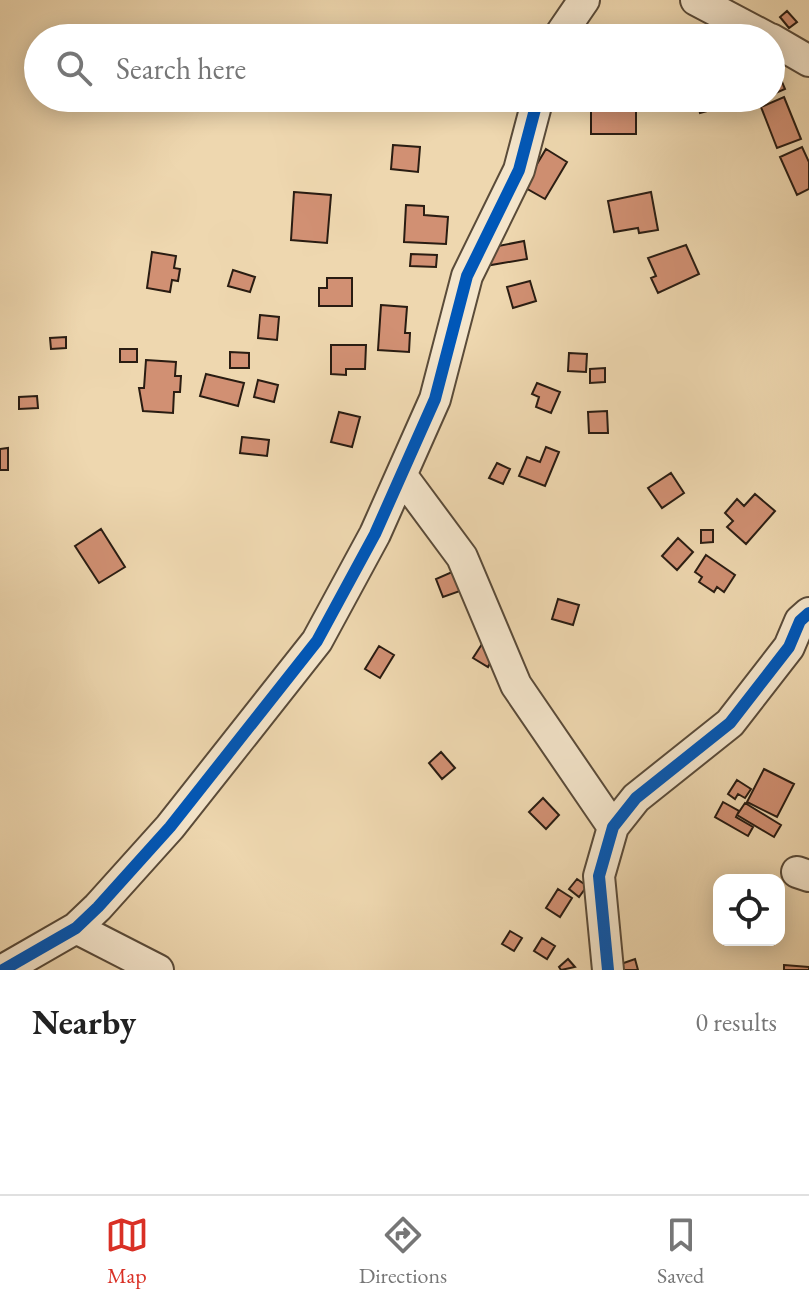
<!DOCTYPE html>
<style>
:root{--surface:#fff;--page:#f6f6f6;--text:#222;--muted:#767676;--line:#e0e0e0;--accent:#d93025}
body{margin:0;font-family:"EB Garamond",serif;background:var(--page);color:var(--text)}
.controls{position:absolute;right:24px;bottom:24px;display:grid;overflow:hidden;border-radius:16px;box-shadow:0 4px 20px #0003}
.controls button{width:72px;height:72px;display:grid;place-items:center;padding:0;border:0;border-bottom:2px solid var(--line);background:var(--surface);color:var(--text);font:40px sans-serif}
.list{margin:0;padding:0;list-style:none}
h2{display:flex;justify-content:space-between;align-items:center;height:104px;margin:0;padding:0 32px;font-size:34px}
h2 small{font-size:26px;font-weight:400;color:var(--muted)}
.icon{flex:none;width:44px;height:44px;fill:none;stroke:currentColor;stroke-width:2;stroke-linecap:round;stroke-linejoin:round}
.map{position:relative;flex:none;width:809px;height:970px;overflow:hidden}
.search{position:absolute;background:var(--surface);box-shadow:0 4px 20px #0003;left:24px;right:24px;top:24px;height:88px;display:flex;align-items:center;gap:20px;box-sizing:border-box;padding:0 28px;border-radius:44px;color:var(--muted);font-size:30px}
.sheet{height:224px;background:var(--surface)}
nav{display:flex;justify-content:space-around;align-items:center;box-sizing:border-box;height:112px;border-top:2px solid var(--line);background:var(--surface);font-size:22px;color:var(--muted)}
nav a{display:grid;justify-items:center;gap:4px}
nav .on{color:var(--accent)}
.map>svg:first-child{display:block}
.building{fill:#d19073;stroke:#291c12;stroke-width:2}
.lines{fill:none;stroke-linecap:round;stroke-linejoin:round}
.minor-casing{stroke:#5a4b39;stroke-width:34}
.minor{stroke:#f4e5cb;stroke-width:30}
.cycleway-casing{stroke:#f4e5cb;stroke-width:17}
.cycleway{stroke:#0057b8;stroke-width:12}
</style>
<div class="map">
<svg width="809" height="970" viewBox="0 0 809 970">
<rect width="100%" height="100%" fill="#eed7af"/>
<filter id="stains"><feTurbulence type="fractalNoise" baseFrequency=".0025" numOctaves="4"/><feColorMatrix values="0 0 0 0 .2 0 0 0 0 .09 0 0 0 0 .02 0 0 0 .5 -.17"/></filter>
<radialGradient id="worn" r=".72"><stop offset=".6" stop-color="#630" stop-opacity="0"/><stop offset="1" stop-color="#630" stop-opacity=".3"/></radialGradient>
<path class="building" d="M 787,11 L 797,22 L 789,28 L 780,17 Z
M 771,56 L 785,89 L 771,95 Z
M 784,97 L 801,139 L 777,148 L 761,107 Z
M 617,98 L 636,98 L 636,134 L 591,134 L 591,108 L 617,108 Z
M 696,98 L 727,98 L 729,105 L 700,113 Z
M 393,145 L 420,147 L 418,172 L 391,169 Z
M 802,147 L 809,162 L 809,189 L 797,195 L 780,157 Z
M 546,149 L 567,162 L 545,199 L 517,183 L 534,169 Z
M 294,192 L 331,195 L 327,243 L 291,240 Z
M 651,192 L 658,230 L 639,233 L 638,228 L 614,232 L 608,201 Z
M 406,205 L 424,206 L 424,215 L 448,217 L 446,244 L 404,242 Z
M 524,241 L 527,259 L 491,265 L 488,248 Z
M 686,245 L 699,274 L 658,293 L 651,278 L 656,276 L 648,258 Z
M 152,252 L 176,256 L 174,268 L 180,269 L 178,281 L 172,280 L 170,292 L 147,288 Z
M 411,254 L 437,255 L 436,267 L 410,266 Z
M 233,270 L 255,277 L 250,292 L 228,286 Z
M 327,278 L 352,278 L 352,306 L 319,306 L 319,288 L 327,288 Z
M 530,281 L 536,301 L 513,308 L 507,287 Z
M 381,305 L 407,307 L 405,333 L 410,333 L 409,352 L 378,350 Z
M 260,315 L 279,317 L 277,340 L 258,338 Z
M 66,337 L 66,348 L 51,349 L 50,338 Z
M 331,345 L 366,345 L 365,369 L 346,369 L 346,375 L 331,374 Z
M 120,349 L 137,349 L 137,362 L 120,362 Z
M 230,352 L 249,353 L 249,368 L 230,368 Z
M 569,353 L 587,354 L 586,372 L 568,371 Z
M 146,360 L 176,362 L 175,376 L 181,376 L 180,392 L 174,392 L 173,413 L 143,411 L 139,388 L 144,388 Z
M 605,368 L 605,382 L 590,383 L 590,369 Z
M 206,374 L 244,383 L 238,406 L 200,396 Z
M 258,380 L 278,385 L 274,402 L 254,397 Z
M 537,383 L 560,392 L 551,413 L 536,407 L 539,397 L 532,394 Z
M 37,396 L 38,408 L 19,409 L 19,397 Z
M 607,411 L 608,433 L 589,433 L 588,412 Z
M 339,412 L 360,417 L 352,447 L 331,442 Z
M 242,437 L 269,440 L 267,456 L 240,453 Z
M 546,447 L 559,452 L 545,486 L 519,476 L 527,457 L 540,462 Z
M 8,448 L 8,470 L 0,470 L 0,449 Z
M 497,463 L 510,469 L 503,484 L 489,478 Z
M 671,473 L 684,493 L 662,508 L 648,488 Z
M 755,494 L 775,511 L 746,544 L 727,527 L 733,521 L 725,513 L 737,499 L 744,506 Z
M 101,529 L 125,567 L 99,583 L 75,546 Z
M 701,530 L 713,530 L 713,542 L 701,543 Z
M 678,538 L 693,552 L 677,570 L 662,556 Z
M 706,555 L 735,575 L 724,592 L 717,587 L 714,592 L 699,582 L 702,577 L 695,572 Z
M 452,572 L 460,591 L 443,597 L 436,579 Z
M 558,599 L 579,605 L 573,625 L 552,619 Z
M 482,644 L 496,652 L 488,667 L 473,658 Z
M 379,646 L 394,655 L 380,678 L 365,669 Z
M 441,752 L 455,768 L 442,779 L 429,763 Z
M 764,769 L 794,784 L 777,817 L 747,802 Z
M 737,780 L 751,789 L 745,798 L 738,794 L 735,799 L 728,794 Z
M 543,798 L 559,815 L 546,829 L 529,812 Z
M 723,802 L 739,811 L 736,817 L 753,827 L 748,836 L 715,817 Z
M 745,803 L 781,825 L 774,837 L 737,815 Z
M 577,879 L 587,886 L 579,897 L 569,889 Z
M 558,889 L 572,898 L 560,917 L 546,908 Z
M 510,931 L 522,938 L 514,951 L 502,944 Z
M 542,938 L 555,946 L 547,959 L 534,951 Z
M 568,959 L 575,967 L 561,970 L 559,967 Z
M 635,959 L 638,970 L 619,970 L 618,965 Z
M 784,965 L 809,967 L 809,970 L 784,970 Z"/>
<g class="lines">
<g class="minor-casing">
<path id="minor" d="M 696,0 L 768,38
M 558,38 L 584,0
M 771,39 L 809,61
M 402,476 L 462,557 L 516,685 L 613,827
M 797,872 L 809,876
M 76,928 L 158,970
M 3,970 L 76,928 L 98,907 L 170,827 L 317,641 L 375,534 L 435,399 L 467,276 L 519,170 L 538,98
M 608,970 L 599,876 L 613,827 L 636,798 L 730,723 L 789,647 L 800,621 L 809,613"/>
</g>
<use href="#minor" class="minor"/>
<g class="cycleway-casing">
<path id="cycleway" d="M 3,970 L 76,928 L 98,907 L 170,827 L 317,641 L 375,534 L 435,399 L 467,276 L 519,170 L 538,98
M 608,970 L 599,876 L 613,827 L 636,798 L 730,723 L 789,647 L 800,621 L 809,613"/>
</g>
<use href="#cycleway" class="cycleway"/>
</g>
<rect width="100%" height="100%" filter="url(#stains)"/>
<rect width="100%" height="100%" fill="url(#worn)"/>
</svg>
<div class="controls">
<button><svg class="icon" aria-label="locate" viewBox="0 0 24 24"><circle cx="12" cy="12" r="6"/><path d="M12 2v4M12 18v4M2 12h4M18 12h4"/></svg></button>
</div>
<div class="search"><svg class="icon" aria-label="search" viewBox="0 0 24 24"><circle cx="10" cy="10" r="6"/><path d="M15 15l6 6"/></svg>Search here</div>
</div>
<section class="sheet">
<h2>Nearby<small>0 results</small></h2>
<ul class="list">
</ul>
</section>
<nav>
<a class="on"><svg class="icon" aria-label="map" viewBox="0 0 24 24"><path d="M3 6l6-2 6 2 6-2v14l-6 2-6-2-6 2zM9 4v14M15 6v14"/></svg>Map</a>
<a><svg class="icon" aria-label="directions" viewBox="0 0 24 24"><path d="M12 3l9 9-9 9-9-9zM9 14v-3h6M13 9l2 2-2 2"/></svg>Directions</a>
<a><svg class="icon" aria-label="saved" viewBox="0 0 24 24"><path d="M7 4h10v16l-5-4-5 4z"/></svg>Saved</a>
</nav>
